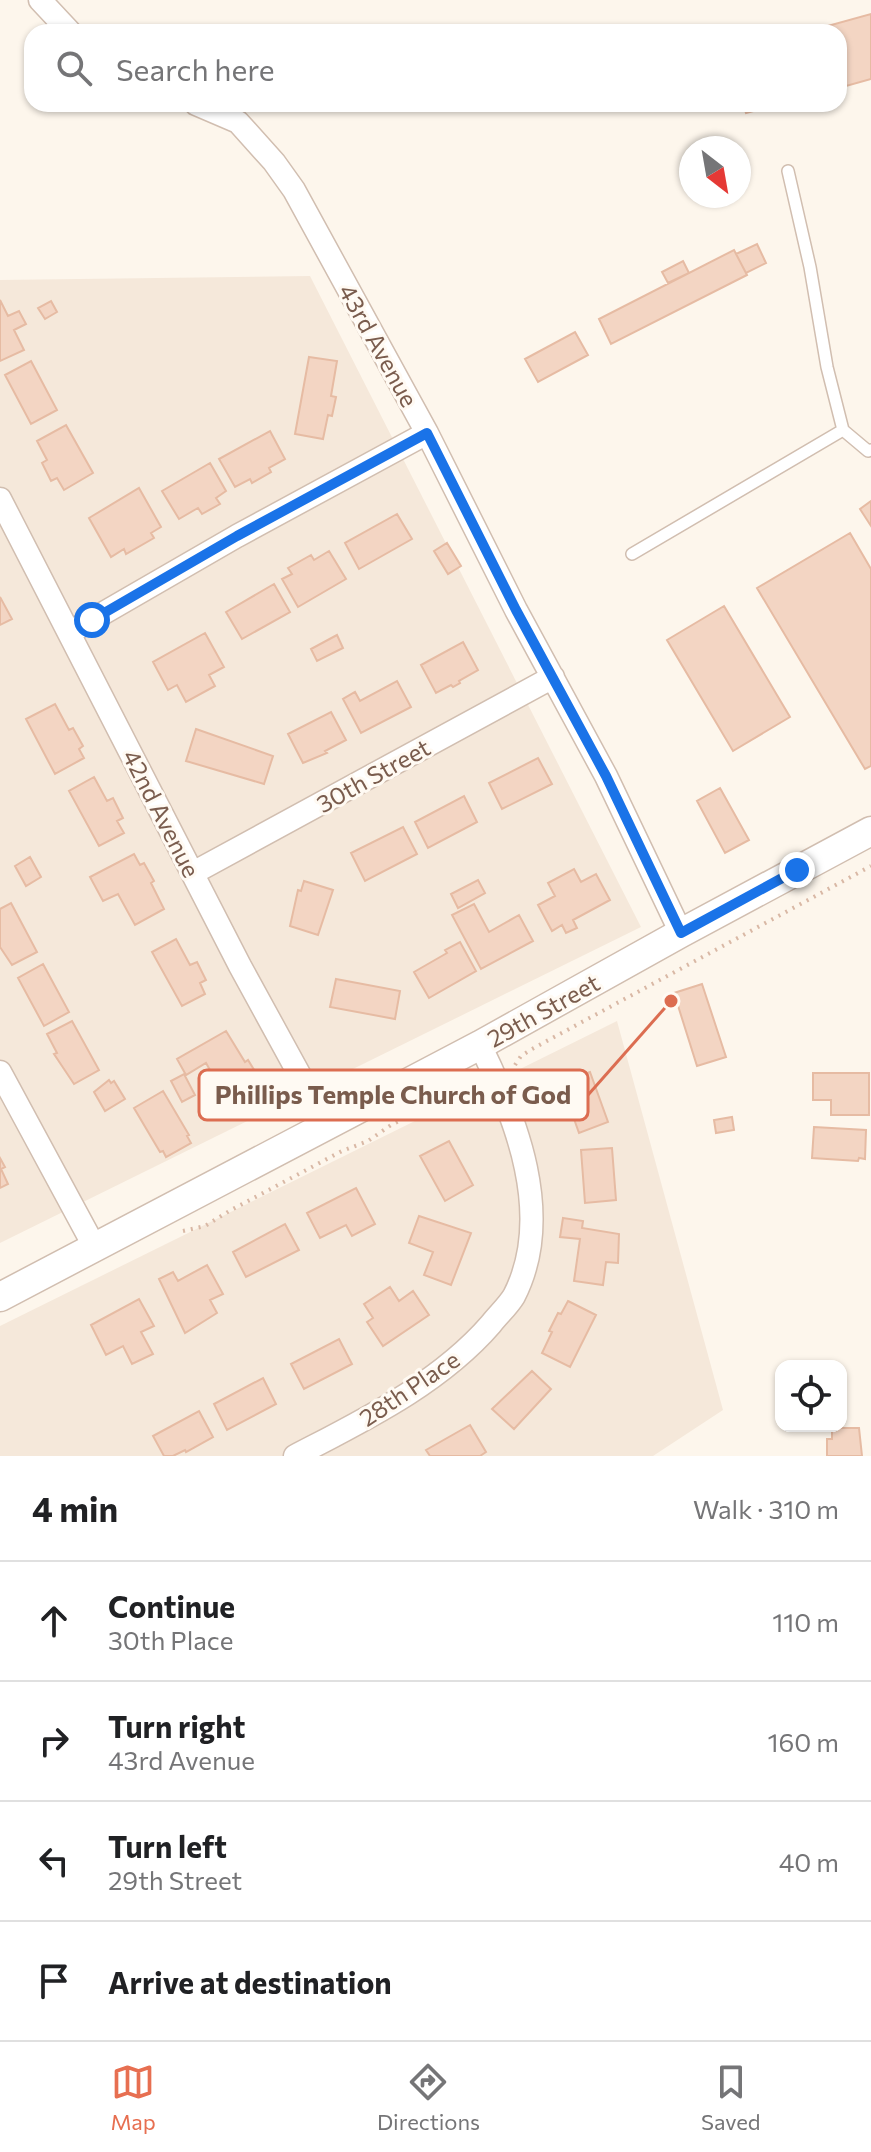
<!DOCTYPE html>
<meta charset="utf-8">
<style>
:root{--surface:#fff;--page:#f2f2f2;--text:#202124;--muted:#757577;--line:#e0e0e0;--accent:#e76f51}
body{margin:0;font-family:Commissioner,sans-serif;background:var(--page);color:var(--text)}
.controls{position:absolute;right:24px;bottom:24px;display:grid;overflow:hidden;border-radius:16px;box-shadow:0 2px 6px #0004}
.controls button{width:72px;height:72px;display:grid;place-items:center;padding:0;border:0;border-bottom:2px solid var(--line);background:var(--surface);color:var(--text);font:40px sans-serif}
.compass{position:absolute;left:679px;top:136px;width:72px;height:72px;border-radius:50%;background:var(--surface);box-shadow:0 2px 6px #0004;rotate:149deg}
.stop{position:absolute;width:24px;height:24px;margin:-18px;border:6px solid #1a73e8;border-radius:50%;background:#fff}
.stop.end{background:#1a73e8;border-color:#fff;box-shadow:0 2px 8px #0008}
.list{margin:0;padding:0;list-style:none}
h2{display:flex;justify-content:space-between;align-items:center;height:104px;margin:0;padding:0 32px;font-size:34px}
h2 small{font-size:26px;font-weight:400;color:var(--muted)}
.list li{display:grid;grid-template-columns:52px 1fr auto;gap:24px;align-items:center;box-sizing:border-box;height:120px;padding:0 32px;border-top:2px solid var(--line)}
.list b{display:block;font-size:30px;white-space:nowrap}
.list p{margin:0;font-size:26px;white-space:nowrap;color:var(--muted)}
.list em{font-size:26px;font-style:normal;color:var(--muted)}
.icon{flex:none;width:44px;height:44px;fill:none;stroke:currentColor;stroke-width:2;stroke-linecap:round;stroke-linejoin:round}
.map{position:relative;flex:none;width:871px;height:1456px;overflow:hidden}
.search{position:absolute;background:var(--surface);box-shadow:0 2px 6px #0004;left:24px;right:24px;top:24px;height:88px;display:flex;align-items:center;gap:20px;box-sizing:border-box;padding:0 28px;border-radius:24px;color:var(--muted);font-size:30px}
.sheet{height:584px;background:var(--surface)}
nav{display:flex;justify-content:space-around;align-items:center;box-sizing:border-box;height:112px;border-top:2px solid var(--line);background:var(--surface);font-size:22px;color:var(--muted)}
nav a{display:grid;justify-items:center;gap:4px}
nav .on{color:var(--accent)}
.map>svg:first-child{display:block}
.residential{fill:#f5e8da}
.building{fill:#f3d5c3;stroke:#e6bba3;stroke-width:2}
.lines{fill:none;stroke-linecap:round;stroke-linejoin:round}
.service-casing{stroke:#d1beb0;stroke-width:14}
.minor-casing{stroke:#d1beb0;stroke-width:25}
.tertiary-casing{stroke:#d1beb0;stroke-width:31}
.path{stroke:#d9b8a5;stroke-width:4;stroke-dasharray:2 6;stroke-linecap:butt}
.service{stroke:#fff;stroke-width:11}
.minor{stroke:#fff;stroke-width:22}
.tertiary{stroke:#fff;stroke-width:28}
.route{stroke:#1a73e8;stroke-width:10}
.labels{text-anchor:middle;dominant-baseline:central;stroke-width:6;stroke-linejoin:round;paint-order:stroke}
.street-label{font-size:24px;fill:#7a5c4d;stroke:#fffaf3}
.leader{fill:none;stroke:#dc6d51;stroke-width:3}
.callout-dot{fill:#dc6d51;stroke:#fffaf3;stroke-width:3}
.callout{fill:#fffaf3;stroke:#dc6d51;stroke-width:3}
.callout-label{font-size:26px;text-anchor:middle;font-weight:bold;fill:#7a5c4d}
</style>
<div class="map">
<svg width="871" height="1456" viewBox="0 0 871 1456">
<rect width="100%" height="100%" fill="#fdf6ec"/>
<path class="residential" d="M 310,276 L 641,927 L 0,1243 L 0,280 Z
M 617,1021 L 723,1410 L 653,1456 L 0,1456 L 0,1326 Z"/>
<path class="building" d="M 871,14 L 871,79 L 839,88 L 839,32 L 806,32 Z
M 743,104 L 779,104 L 746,113 Z
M 757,244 L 766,263 L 746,273 L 736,254 Z
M 734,250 L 747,275 L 611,344 L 599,319 Z
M 683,261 L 689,273 L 668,283 L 662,272 Z
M 0,300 L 8,316 L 19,311 L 26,324 L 14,330 L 24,350 L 0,361 Z
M 51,301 L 57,312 L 45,319 L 38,308 Z
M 575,332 L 588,355 L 538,382 L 525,359 Z
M 309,357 L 337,361 L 331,396 L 336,397 L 332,416 L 328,415 L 323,439 L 295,434 Z
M 31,361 L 57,410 L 31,424 L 5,375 Z
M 66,425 L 93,473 L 64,490 L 57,478 L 51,481 L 42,463 L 47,460 L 37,441 Z
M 270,431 L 285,459 L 269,468 L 271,472 L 252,483 L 250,479 L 235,487 L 219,459 Z
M 210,463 L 226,491 L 216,498 L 220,504 L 202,514 L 198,508 L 179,519 L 162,491 Z
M 139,488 L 161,527 L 151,533 L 154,538 L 126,554 L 124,549 L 111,557 L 89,518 Z
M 871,501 L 871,526 L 860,509 Z
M 397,514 L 412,539 L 359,569 L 345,543 Z
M 850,533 L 871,569 L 871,766 L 865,769 L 757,588 Z
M 447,543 L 461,566 L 448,574 L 434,551 Z
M 329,551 L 346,579 L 298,607 L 282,579 L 292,574 L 288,568 L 311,555 L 314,560 Z
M 274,584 L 290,612 L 242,639 L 226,612 Z
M 0,597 L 12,619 L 0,625 Z
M 724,606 L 790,717 L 733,751 L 667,640 Z
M 205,633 L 224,667 L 209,675 L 215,686 L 186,702 L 177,685 L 168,690 L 153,662 Z
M 337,635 L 343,648 L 317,661 L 311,649 Z
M 463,642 L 478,670 L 459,681 L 460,683 L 453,687 L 451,685 L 436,693 L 421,665 Z
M 397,681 L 411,707 L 361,733 L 343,699 L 355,692 L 360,701 Z
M 55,704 L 69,730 L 73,728 L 83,746 L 79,749 L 84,758 L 55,774 L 26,719 Z
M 331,712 L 346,740 L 325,751 L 327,753 L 303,763 L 288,734 Z
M 196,729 L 273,756 L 264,784 L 186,761 Z
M 538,758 L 552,784 L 502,809 L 489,783 Z
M 94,777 L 107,801 L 113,798 L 123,818 L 117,821 L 124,833 L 99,846 L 69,791 Z
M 720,788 L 749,840 L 725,853 L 697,801 Z
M 464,796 L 477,822 L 428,848 L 415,822 Z
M 403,827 L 417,854 L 365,881 L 351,853 Z
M 134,854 L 140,865 L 144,863 L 154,881 L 151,883 L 164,909 L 135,925 L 118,894 L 103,901 L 90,877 Z
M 30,857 L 41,877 L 26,886 L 15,866 Z
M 574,869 L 581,882 L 596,874 L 610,900 L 573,920 L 577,928 L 566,933 L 562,925 L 552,931 L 538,905 L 555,896 L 548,883 Z
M 478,880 L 485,893 L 458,908 L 451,894 Z
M 304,881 L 333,890 L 318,935 L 290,926 L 298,890 L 301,891 Z
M 11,903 L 37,952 L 12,965 L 0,947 L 0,909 Z
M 474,904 L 489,932 L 519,915 L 533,941 L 481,969 L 452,915 Z
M 176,939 L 190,965 L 197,962 L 206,980 L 200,983 L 205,994 L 182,1006 L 152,952 Z
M 460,942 L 476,971 L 429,998 L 414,972 L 447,953 L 445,950 Z
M 43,964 L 69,1012 L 44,1026 L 18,978 Z
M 336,979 L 400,991 L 395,1019 L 330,1007 Z
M 702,984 L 726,1057 L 697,1066 L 674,993 Z
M 72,1021 L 99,1070 L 74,1084 L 54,1054 L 57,1053 L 47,1034 Z
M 226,1031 L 245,1062 L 248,1060 L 256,1073 L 252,1075 L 258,1085 L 228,1102 L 206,1063 L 186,1075 L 177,1059 Z
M 590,1072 L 608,1122 L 579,1133 L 561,1082 Z
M 813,1073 L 869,1073 L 869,1115 L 831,1115 L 831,1100 L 813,1100 Z
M 184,1074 L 195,1095 L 182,1102 L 171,1081 Z
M 109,1080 L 111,1083 L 114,1081 L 125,1099 L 105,1111 L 94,1092 Z
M 163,1091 L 189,1135 L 187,1136 L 191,1143 L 166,1157 L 163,1151 L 160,1152 L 134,1108 Z
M 732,1117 L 734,1130 L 716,1133 L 714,1120 Z
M 814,1127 L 866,1130 L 865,1159 L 859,1158 L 858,1161 L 812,1158 Z
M 449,1141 L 473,1185 L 445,1201 L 420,1156 Z
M 612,1148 L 616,1200 L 585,1203 L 581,1150 Z
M 0,1158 L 5,1167 L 1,1169 L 8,1184 L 0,1188 Z
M 356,1188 L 375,1224 L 352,1236 L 346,1225 L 320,1238 L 307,1213 Z
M 419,1216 L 471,1233 L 451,1285 L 424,1275 L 433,1252 L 409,1243 Z
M 563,1218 L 583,1221 L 582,1228 L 619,1234 L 618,1263 L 606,1262 L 603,1285 L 574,1281 L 580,1239 L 560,1237 Z
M 285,1224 L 299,1250 L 246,1277 L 233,1252 Z
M 207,1265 L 223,1294 L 210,1300 L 217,1313 L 185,1333 L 159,1279 L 173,1272 L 178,1281 Z
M 390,1287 L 399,1301 L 413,1291 L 429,1315 L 383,1346 L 367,1322 L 373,1318 L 364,1304 Z
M 139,1299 L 154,1326 L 141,1332 L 153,1354 L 132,1364 L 123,1346 L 106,1355 L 91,1325 Z
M 568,1301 L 596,1315 L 570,1367 L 542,1353 L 552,1332 L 549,1331 L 558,1313 L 561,1314 Z
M 339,1339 L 352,1364 L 304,1389 L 291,1364 Z
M 532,1371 L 551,1389 L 514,1429 L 492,1409 Z
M 263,1378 L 276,1404 L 227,1430 L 214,1404 Z
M 199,1411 L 213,1437 L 186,1452 L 185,1450 L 173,1456 L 164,1456 L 153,1436 Z
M 470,1425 L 486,1452 L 480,1456 L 430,1456 L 426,1450 Z
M 832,1428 L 859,1428 L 862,1456 L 827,1456 L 827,1439 L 832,1439 Z"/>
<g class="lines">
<g class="service-casing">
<path id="service" d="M 788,171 L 810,267 L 827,367 L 843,430 L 868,451 L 871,450
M 632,554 L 843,430"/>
</g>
<g class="minor-casing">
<path id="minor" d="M 40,0 L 70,32
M 196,104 L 238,122 L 274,162 L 294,190 L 427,433 L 516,610 L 606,776 L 681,933
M 0,499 L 240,966 L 327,1125
M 69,633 L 237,536 L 427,433
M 193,873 L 553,677
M 0,1072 L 94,1246
M 295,1456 C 364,1420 439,1384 491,1324 C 498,1315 508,1306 514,1296 C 555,1216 516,1118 480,1045"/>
</g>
<g class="tertiary-casing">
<path id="tertiary" d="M 0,1297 L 480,1045 L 681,933 L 871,831"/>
</g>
<path class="path" d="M 515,1065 L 521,1056 L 532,1049 L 871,866
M 183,1231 L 205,1226 L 231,1210 L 342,1151 L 368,1141 L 391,1125 L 434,1104 L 457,1100 L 476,1091"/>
<use href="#service" class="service"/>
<use href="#minor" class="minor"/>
<use href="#tertiary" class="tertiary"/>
</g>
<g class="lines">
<path class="route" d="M 92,620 L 237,536 L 427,433 L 516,610 L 606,776 L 681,933 L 797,870"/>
</g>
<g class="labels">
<g class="street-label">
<text transform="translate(379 345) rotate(61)">43rd Avenue</text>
<text transform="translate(373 775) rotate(-29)">30th Street</text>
<text transform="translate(162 813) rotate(63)">42nd Avenue</text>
<text transform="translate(543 1010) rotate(-29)">29th Street</text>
<text transform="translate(409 1388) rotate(-34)">28th Place</text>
</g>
</g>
<path class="leader" d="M671 1001L588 1095"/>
<circle class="callout-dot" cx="671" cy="1001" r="8"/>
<rect class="callout" x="199" y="1070" width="389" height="50" rx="8"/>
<g class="callout-label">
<text x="393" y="1104">Phillips Temple Church of God</text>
</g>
</svg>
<div class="controls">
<button><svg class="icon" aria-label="locate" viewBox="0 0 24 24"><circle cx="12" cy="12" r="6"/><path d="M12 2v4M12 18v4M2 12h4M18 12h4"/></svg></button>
</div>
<svg class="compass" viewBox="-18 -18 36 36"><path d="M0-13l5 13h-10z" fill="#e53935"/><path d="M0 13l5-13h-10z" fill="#757577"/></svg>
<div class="stop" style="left:92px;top:620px"></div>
<div class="stop end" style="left:797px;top:870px"></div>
<div class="search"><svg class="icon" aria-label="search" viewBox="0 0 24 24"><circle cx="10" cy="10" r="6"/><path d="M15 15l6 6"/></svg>Search here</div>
</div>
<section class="sheet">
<h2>4 min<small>Walk · 310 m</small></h2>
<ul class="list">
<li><svg class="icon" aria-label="ahead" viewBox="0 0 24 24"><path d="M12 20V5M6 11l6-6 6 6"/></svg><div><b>Continue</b><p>30th Place</p></div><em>110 m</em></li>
<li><svg class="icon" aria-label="right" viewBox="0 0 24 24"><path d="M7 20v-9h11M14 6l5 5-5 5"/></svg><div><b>Turn right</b><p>43rd Avenue</p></div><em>160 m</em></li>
<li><svg class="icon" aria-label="left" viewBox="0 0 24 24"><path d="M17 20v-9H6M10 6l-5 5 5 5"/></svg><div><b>Turn left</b><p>29th Street</p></div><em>40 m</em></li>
<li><svg class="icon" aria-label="arrive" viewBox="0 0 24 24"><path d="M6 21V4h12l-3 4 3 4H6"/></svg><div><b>Arrive at destination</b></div></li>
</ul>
</section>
<nav>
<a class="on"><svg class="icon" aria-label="map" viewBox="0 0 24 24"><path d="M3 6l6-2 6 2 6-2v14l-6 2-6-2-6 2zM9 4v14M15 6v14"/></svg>Map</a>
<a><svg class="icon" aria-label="directions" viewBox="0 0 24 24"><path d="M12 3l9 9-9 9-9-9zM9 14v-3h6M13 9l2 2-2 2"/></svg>Directions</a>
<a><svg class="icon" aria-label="saved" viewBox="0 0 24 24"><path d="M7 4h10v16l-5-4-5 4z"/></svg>Saved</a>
</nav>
